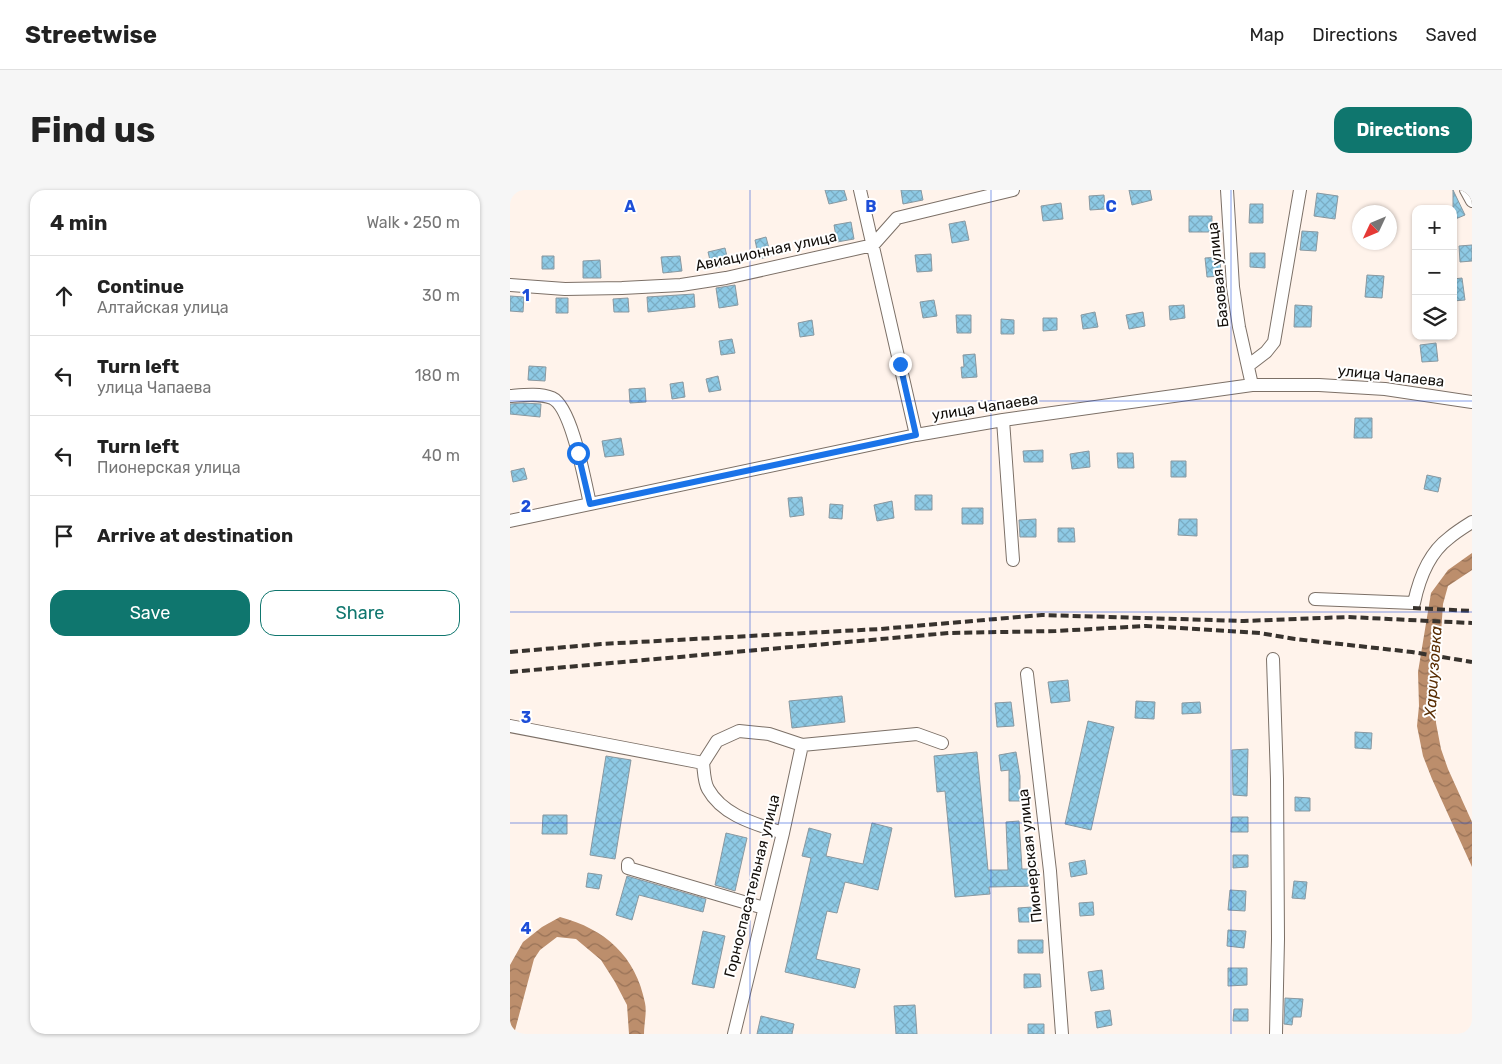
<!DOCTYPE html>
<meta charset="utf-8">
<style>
:root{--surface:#fff;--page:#f6f6f6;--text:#222;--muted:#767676;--line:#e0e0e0;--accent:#0f766e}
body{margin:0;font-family:Rubik,sans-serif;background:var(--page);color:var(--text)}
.controls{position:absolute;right:15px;top:15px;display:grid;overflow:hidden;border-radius:10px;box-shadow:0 1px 4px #0004}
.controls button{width:45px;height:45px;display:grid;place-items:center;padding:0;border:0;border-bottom:1px solid var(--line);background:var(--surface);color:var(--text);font:25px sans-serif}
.compass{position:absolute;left:842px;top:15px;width:45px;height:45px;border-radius:50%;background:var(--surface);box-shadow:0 1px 4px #0004;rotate:226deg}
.stop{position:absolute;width:15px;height:15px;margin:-11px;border:4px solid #1a73e8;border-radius:50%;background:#fff}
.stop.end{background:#1a73e8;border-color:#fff;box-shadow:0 1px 5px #0008}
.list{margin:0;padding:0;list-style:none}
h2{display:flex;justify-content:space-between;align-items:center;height:65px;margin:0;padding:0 20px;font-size:21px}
h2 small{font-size:16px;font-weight:400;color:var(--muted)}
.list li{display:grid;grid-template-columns:32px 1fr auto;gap:15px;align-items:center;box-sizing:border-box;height:80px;padding:0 20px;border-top:1px solid var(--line)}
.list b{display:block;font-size:19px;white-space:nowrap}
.list p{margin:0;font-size:16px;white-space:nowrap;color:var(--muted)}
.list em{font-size:16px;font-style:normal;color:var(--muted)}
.actions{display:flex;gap:10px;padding:15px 20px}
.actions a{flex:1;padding:11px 0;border:1px solid var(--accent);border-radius:15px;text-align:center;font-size:18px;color:var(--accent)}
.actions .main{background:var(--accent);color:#fff}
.icon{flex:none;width:28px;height:28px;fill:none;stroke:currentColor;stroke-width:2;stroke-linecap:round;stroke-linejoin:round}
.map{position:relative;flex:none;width:962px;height:844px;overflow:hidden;border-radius:15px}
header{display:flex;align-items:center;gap:30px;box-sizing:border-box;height:70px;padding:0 25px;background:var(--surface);border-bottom:1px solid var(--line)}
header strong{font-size:24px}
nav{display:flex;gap:28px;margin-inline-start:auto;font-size:18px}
.intro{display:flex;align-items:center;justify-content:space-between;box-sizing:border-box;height:120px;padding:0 30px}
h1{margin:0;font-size:35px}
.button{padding:12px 22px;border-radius:15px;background:var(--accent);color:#fff;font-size:18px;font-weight:700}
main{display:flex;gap:30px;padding:0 30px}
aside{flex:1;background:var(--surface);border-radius:15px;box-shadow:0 1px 4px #0004}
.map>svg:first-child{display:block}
.water{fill:url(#water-waves)}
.building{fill:url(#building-cross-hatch);stroke:#8998a0}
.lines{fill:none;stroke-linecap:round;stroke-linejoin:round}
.minor-casing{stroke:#7c7067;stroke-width:14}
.minor{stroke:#fff;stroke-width:12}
.rail{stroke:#38332e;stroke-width:4;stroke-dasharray:8 4;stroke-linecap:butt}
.route{stroke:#1a73e8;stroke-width:6}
.grid{fill:none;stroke:#1d4ed8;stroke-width:1;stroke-opacity:0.55}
.labels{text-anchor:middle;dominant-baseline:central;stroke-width:4;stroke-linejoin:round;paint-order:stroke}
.street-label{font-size:15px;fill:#130f0b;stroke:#fff}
.water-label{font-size:16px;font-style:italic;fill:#592d03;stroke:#fff}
.grid-label{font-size:16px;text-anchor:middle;font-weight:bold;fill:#1d4ed8;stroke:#fff;stroke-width:4;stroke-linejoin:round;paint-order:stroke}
</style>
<header>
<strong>Streetwise</strong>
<nav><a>Map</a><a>Directions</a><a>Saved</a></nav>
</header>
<div class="intro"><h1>Find us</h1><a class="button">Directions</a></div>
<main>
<aside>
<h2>4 min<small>Walk · 250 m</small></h2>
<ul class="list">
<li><svg class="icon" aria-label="ahead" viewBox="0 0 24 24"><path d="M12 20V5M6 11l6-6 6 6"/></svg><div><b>Continue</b><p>Алтайская улица</p></div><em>30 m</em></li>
<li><svg class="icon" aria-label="left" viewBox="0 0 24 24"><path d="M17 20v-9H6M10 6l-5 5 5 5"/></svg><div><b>Turn left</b><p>улица Чапаева</p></div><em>180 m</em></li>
<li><svg class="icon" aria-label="left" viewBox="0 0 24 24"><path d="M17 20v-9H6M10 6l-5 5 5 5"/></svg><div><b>Turn left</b><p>Пионерская улица</p></div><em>40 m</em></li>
<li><svg class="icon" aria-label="arrive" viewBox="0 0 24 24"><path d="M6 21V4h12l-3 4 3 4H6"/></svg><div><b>Arrive at destination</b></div></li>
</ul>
<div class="actions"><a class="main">Save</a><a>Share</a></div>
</aside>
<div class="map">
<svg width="962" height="844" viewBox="0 0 962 844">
<defs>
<pattern id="water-waves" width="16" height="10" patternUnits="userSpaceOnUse" patternTransform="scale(1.25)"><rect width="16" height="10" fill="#bc8e6c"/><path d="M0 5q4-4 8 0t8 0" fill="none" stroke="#987257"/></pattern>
<pattern id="building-cross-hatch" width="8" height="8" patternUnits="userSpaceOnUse" patternTransform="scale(1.25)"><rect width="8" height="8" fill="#8ecae5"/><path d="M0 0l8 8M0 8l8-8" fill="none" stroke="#7aacc3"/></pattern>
</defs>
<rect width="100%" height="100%" fill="#fff3eb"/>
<path class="water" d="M 962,363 L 962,380 L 938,396 L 933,414 L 926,517 L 926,533 L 931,559 L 938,579 L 962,632 L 962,677 L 922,589 L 913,566 L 907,536 L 909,516 L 908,482 L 921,403 L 938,380 Z
M 50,727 C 95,739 126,766 135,813 C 137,822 134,834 134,844 L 119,844 L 117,815 L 105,792 L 91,770 L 66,749 L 47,747 L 30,760 L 24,769 L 4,844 L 0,844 L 0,775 L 13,752 L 32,737 Z"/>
<path class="building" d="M 315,0 L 334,0 L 337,10 L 319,14 Z
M 391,0 L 411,0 L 413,10 L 393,14 Z
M 619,0 L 640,0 L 642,10 L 622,15 Z
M 943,0 L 955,25 L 943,30 Z
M 807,3 L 828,6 L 825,29 L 804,26 Z
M 594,5 L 595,19 L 580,20 L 579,6 Z
M 551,13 L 553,29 L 533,31 L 531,16 Z
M 740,14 L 753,14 L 753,33 L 739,33 Z
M 679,26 L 702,26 L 702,42 L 679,42 Z
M 455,31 L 459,50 L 442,53 L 439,34 Z
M 341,32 L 344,49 L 327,52 L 324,35 Z
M 792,41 L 808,42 L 806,61 L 790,60 Z
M 256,47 L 261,66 L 249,69 L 245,50 Z
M 962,55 L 962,71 L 950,72 L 949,56 Z
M 215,58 L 219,75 L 202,78 L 198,62 Z
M 740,63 L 755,63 L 755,78 L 740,77 Z
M 421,64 L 422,81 L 407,82 L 405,65 Z
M 32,66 L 44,66 L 44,79 L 32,79 Z
M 170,66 L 172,81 L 153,83 L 151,67 Z
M 710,67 L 711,86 L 697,87 L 695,68 Z
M 90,70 L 91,88 L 73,88 L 73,71 Z
M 857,85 L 874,86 L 872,108 L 855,107 Z
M 952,88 L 955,110 L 943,111 L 943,89 Z
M 225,95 L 228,115 L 209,118 L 206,98 Z
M 184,104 L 185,117 L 138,122 L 137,107 Z
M 0,106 L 14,107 L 13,122 L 0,121 Z
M 46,108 L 58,108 L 58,123 L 46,123 Z
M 118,108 L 119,122 L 104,122 L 103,109 Z
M 424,110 L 427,126 L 413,128 L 410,112 Z
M 674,115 L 675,128 L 660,130 L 659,116 Z
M 785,115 L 802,116 L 801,137 L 784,137 Z
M 585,122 L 588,137 L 573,139 L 571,125 Z
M 633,122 L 635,136 L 619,139 L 616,125 Z
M 446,125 L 461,125 L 461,143 L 447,143 Z
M 533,128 L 547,128 L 547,140 L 533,141 Z
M 491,129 L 504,130 L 504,144 L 491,144 Z
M 302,130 L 304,145 L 290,147 L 288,133 Z
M 222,149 L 225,163 L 211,165 L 209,151 Z
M 926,153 L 928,171 L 912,172 L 910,155 Z
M 465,164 L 467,187 L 452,188 L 451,177 L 454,177 L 453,165 Z
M 19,176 L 36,177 L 35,191 L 18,190 Z
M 208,186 L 211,200 L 199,202 L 196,189 Z
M 173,192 L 175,207 L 162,209 L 160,194 Z
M 135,198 L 136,212 L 120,213 L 119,199 Z
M 13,213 L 31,214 L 30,227 L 0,224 L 0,214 Z
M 845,228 L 862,228 L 862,248 L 844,248 Z
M 111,248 L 114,265 L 95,267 L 92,251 Z
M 533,260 L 533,272 L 514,272 L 513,261 Z
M 579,261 L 580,277 L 562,279 L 560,264 Z
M 607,263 L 623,263 L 624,278 L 608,278 Z
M 661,271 L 676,271 L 676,287 L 661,287 Z
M 14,278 L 17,289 L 3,292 L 1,281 Z
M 917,285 L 931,288 L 928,302 L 914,299 Z
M 405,305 L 422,305 L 422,320 L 405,320 Z
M 292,307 L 294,325 L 280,327 L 278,308 Z
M 382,311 L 384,328 L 367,331 L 364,315 Z
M 320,314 L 333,315 L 332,329 L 319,328 Z
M 452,318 L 473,318 L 473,334 L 452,334 Z
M 526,329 L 526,347 L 510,347 L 509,330 Z
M 669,329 L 687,329 L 687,346 L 668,345 Z
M 548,338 L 564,338 L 565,352 L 548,352 Z
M 558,490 L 560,511 L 541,513 L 538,492 Z
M 332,506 L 335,532 L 282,538 L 279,511 Z
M 626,511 L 645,512 L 644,529 L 625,528 Z
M 501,512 L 504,536 L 487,537 L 485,513 Z
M 690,512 L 691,523 L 672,524 L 672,513 Z
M 578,531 L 604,537 L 581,640 L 555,634 Z
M 845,542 L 862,543 L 861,559 L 845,558 Z
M 738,559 L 737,606 L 723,605 L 722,560 Z
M 467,562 L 478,680 L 498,680 L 496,632 L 509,631 L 512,679 L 528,679 L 529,696 L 479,697 L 480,704 L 445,707 L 435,601 L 427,602 L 424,566 Z
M 506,562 L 510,586 L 510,611 L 499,611 L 499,580 L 491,581 L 489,565 Z
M 96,566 L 121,570 L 105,669 L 80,665 Z
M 785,607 L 800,608 L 800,621 L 785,621 Z
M 33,625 L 57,625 L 57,644 L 32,644 Z
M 722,627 L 738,627 L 738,642 L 721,642 Z
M 362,633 L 382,638 L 368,700 L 335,692 L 327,723 L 317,721 L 306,769 L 350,779 L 345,798 L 275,782 L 301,668 L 292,666 L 299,638 L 321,644 L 316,666 L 353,674 Z
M 216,643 L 237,648 L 225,701 L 205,695 Z
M 723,665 L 738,665 L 738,677 L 723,678 Z
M 575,670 L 577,684 L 561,687 L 559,673 Z
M 78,683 L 92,685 L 89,699 L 76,697 Z
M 117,686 L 196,709 L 193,722 L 129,705 L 122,730 L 106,725 Z
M 784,691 L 797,692 L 795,709 L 782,708 Z
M 720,700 L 736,701 L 735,721 L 718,720 Z
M 583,712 L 584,725 L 570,726 L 569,713 Z
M 522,717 L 523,732 L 509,732 L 508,718 Z
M 718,740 L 736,741 L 734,758 L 717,756 Z
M 193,741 L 215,746 L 204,798 L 182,794 Z
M 508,750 L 533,750 L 533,763 L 508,763 Z
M 718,778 L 737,778 L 737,795 L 718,796 Z
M 592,780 L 594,799 L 581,801 L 578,782 Z
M 514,784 L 530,784 L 531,797 L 514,798 Z
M 775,808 L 793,809 L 791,827 L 783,827 L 782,835 L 774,834 Z
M 405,815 L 407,844 L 386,844 L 384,816 Z
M 724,819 L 738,819 L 738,831 L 723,831 Z
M 600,820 L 602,835 L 587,838 L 585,822 Z
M 251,826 L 284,834 L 282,844 L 247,844 Z
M 518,834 L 534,834 L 534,844 L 518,844 Z"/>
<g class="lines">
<g class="minor-casing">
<path id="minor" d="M 350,0 L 406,245
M 717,0 L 723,97 L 729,137 L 742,195
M 956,0 L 962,11
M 0,95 L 55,99 L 112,98 L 171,95 L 216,88 L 363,55 L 387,28 L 503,0
M 739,175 L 756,162 L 764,152 L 790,0
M 0,206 C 13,205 30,203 42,208 C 62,217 75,292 80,314
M 493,230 L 503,370
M 0,331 L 406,245 L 493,230 L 742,195 L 809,195 L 875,199 L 962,212
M 805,409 L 904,413 C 909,389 919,363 939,348 C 946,342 954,337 962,332
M 763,469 L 767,589 L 768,749 L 766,844
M 517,484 L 540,681 L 552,844
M 0,536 L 193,573
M 273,643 C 246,634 213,626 198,599 C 194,592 194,581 193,573 L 207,551 L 229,541 L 259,544 L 292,555 L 407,544 L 432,553
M 118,674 L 118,678 L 254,718
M 224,844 L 273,643 L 292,555"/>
</g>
<use href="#minor" class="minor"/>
<path class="rail" d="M 903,418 L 962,421
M 0,462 L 91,454 L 370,439 L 532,425 L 734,431 L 838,427 L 962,433
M 0,482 L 439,443 L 546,441 L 636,436 L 750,443 L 785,449 L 902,462 L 962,472"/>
</g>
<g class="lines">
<path class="route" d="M 68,263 L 80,314 L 406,245 L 390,174"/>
</g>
<path class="grid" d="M 240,0 L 240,844M 481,0 L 481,844M 721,0 L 721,844M 0,211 L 962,211M 0,422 L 962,422M 0,633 L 962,633"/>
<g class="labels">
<g class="street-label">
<text transform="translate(256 61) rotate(-12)">Авиационная улица</text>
<text transform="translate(708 85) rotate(-96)">Базовая улица</text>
<text transform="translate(881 186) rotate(6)">улица Чапаева</text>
<text transform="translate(475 217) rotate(-9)">улица Чапаева</text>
<text transform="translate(520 666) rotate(-96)">Пионерская улица</text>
<text transform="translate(242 696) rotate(-76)">Горноспасательная улица</text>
</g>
<g class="water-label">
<text transform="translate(923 482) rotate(-86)">Хариузовка</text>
</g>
</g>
<g class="grid-label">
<text x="120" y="22">A</text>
<text x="361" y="22">B</text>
<text x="601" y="22">C</text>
<text x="16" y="111">1</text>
<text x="16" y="322">2</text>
<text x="16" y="533">3</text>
<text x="16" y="744">4</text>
</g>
</svg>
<div class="controls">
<button>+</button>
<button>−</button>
<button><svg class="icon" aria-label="layers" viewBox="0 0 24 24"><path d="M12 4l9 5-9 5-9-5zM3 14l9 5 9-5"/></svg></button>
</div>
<svg class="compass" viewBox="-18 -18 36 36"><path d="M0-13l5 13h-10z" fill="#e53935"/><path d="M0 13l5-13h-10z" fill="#767676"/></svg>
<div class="stop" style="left:68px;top:263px"></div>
<div class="stop end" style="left:390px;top:174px"></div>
</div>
</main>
